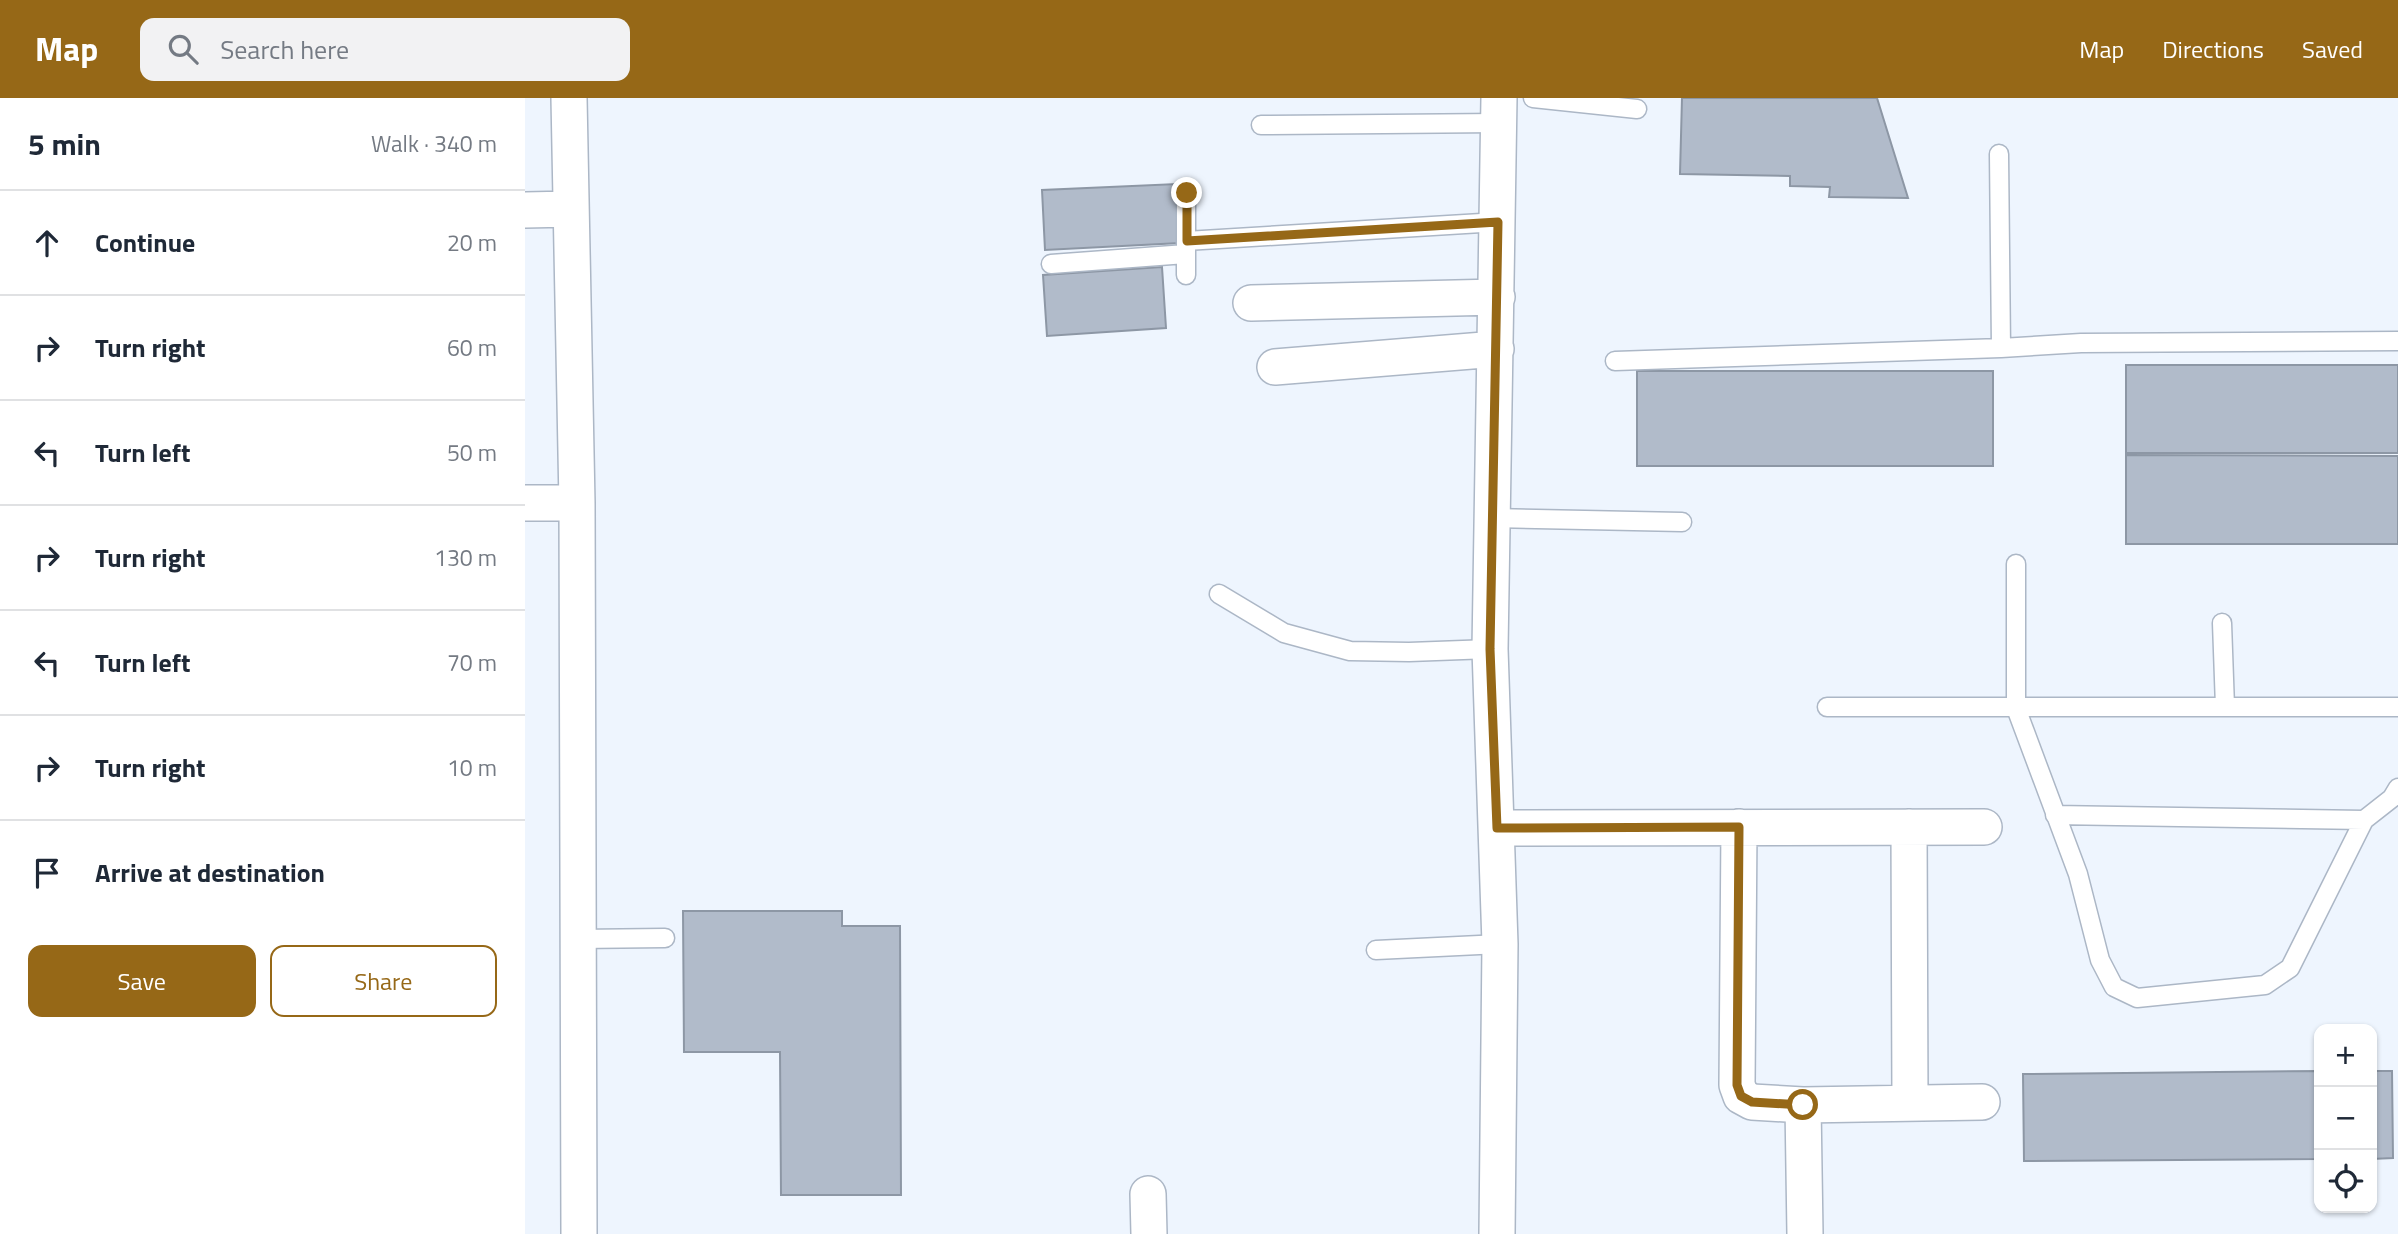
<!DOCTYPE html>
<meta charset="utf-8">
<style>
:root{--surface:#fff;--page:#f2f2f3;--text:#1f2937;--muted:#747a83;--line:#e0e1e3;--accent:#966817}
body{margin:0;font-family:"Titillium Web",sans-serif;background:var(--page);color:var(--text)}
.controls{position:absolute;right:21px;bottom:21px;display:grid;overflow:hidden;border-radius:14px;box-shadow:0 2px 5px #0004}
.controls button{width:63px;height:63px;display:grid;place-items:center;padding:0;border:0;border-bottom:2px solid var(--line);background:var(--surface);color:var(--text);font:35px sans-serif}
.stop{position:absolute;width:21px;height:21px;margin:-16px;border:5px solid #966817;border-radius:50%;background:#fff}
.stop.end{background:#966817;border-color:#fff;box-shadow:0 2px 7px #0008}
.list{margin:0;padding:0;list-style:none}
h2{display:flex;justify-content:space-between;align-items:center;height:91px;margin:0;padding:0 28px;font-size:30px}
h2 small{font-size:23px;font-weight:400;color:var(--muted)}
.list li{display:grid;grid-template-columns:46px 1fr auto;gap:21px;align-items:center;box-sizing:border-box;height:105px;padding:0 28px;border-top:2px solid var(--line)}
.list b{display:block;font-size:26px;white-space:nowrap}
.list em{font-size:23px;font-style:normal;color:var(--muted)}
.actions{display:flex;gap:14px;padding:21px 28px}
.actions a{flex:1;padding:16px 0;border:2px solid var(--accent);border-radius:14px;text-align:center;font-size:24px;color:var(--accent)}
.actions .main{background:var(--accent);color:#fff}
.icon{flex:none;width:38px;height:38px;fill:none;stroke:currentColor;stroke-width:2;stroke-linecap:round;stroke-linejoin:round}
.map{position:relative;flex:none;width:1873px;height:1136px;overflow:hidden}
header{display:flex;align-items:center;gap:42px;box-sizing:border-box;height:98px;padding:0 35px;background:var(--accent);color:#fff}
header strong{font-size:33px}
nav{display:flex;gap:38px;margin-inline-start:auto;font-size:24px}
.search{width:490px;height:63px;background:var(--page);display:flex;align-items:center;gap:18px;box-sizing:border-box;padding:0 24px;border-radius:14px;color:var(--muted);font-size:26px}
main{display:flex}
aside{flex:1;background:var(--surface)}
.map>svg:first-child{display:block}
.building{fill:#b1bbca;stroke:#8d97a5;stroke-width:2}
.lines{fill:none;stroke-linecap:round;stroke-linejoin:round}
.lane-casing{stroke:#acb7c6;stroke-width:21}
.street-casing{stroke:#acb7c6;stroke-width:38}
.lane{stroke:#fff;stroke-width:18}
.street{stroke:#fff;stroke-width:35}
.route{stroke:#966817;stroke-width:9}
</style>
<header>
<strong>Map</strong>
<div class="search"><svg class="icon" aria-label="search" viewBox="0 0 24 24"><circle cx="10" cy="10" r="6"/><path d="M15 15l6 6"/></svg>Search here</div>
<nav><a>Map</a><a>Directions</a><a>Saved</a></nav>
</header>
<main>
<aside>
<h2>5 min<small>Walk · 340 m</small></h2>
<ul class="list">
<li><svg class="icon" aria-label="ahead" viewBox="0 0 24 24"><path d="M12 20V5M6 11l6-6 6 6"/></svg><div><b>Continue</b></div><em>20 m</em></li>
<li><svg class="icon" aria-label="right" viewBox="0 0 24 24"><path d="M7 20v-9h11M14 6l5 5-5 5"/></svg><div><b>Turn right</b></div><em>60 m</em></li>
<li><svg class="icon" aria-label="left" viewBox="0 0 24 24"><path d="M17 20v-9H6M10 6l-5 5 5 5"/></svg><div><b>Turn left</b></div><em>50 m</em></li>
<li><svg class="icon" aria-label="right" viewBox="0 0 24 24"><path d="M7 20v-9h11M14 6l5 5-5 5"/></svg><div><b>Turn right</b></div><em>130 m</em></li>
<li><svg class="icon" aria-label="left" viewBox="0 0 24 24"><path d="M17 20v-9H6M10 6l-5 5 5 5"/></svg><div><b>Turn left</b></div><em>70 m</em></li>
<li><svg class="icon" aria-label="right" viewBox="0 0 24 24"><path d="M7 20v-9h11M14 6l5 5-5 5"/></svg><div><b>Turn right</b></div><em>10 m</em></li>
<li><svg class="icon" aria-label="arrive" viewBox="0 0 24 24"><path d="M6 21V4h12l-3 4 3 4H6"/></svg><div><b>Arrive at destination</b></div></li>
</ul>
<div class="actions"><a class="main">Save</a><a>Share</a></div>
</aside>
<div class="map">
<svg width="1873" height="1136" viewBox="0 0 1873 1136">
<rect width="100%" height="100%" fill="#eef5fe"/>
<path class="building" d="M 1157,0 L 1352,0 L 1383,100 L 1304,99 L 1305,89 L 1265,88 L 1265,78 L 1155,76 Z
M 652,86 L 655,145 L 520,152 L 517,92 Z
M 637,169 L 641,230 L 522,238 L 518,177 Z
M 1601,267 L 1873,267 L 1873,355 L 1601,355 Z
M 1112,273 L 1468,273 L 1468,368 L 1112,368 Z
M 1601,357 L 1873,358 L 1873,446 L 1601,446 Z
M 158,813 L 317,813 L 317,828 L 375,828 L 376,1097 L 256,1097 L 255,954 L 159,954 Z
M 1794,973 L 1794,1061 L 1499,1063 L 1498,976 Z
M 1847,973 L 1867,973 L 1868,1060 L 1847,1061 Z"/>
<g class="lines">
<g class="lane-casing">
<path id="lane" d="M 1008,0 L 1112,11
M 736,27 L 974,25
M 1474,56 L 1476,250
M 661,95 L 661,177
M 661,143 L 973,124
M 526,166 L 661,156
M 1090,263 L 1476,250 L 1556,245 L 1873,243
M 968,420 L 1157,424
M 1491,466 L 1491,610 L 1553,776 L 1575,862 L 1589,889 L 1612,900 L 1740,887 L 1765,870 L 1839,722 L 1867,700 L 1873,690
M 694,496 L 759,535 L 825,553 L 884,554 L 965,551
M 1697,525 L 1700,609
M 1302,609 L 1873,609
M 1530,717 L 1839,722
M 53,841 L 140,840
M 851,852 L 975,846"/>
</g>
<g class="street-casing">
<path id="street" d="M 44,0 L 52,405 L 54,1136
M 0,112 L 46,111
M 726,205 L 972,199
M 750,269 L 971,251
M 0,405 L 52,405
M 1214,729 L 1212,987 L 1216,998 L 1227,1004 L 1278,1007 L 1457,1004
M 1384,729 L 1385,1005
M 972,730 L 1459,729
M 1278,1007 L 1280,1136
M 623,1096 L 624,1136
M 972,1136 L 975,846 L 965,551 L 974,0"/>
</g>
<use href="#lane" class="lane"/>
<use href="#street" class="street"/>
</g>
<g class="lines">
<path class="route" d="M 662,95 L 662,143 L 973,124 L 965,551 L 972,730 L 1214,729 L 1212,987 L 1216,998 L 1227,1004 L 1278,1007"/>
</g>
</svg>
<div class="controls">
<button>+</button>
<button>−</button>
<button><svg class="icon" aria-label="locate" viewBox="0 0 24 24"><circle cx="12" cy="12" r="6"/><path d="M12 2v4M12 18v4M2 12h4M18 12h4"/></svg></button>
</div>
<div class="stop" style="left:1278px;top:1007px"></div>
<div class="stop end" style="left:662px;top:95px"></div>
</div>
</main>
